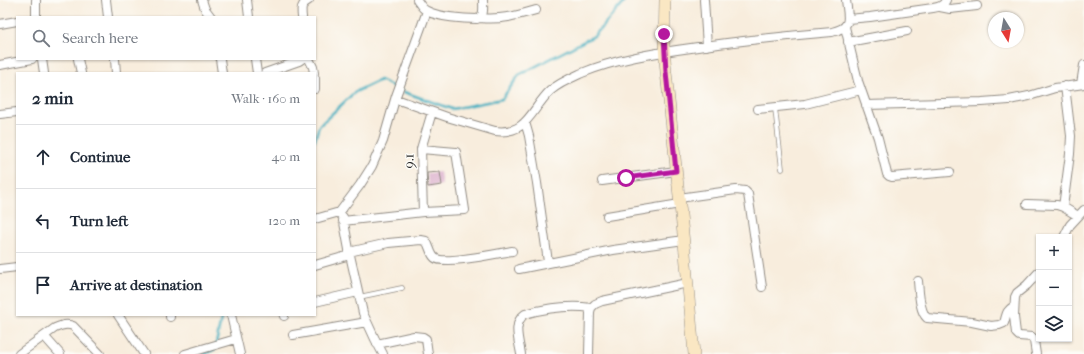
<!DOCTYPE html>
<meta charset="utf-8">
<style>
:root{--surface:#fff;--page:#f2f2f3;--text:#1f2937;--muted:#747a83;--line:#e0e1e3}
body{margin:0;font-family:"IM FELL French Canon",serif;background:var(--page);color:var(--text)}
.controls{position:absolute;right:12px;bottom:12px;display:grid;overflow:hidden;border-radius:0px;box-shadow:0 1px 3px #0004}
.controls button{width:36px;height:36px;display:grid;place-items:center;padding:0;border:0;border-bottom:1px solid var(--line);background:var(--surface);color:var(--text);font:20px sans-serif}
.compass{position:absolute;left:988px;top:12px;width:36px;height:36px;border-radius:50%;background:var(--surface);box-shadow:0 1px 3px #0004;rotate:169deg}
.stop{position:absolute;width:12px;height:12px;margin:-9px;border:3px solid #b5179e;border-radius:50%;background:#fff}
.stop.end{background:#b5179e;border-color:#fff;box-shadow:0 1px 4px #0008}
.list{margin:0;padding:0;list-style:none}
h2{display:flex;justify-content:space-between;align-items:center;height:52px;margin:0;padding:0 16px;font-size:17px}
h2 small{font-size:13px;font-weight:400;color:var(--muted)}
.list li{display:grid;grid-template-columns:26px 1fr auto;gap:12px;align-items:center;box-sizing:border-box;height:64px;padding:0 16px;border-top:1px solid var(--line)}
.list b{display:block;font-size:15px;white-space:nowrap}
.list em{font-size:13px;font-style:normal;color:var(--muted)}
.icon{flex:none;width:22px;height:22px;fill:none;stroke:currentColor;stroke-width:2;stroke-linecap:round;stroke-linejoin:round}
.map{position:relative;flex:none;width:1084px;height:354px;overflow:hidden}
.search{position:absolute;background:var(--surface);box-shadow:0 1px 3px #0004;left:16px;top:16px;width:300px;height:44px;display:flex;align-items:center;gap:10px;box-sizing:border-box;padding:0 14px;border-radius:0px;color:var(--muted);font-size:15px}
.panel{position:absolute;background:var(--surface);box-shadow:0 1px 3px #0004;left:16px;top:72px;width:300px;height:244px;border-radius:0px}
.map>svg:first-child{display:block}
.lines{fill:none;stroke-linecap:round;stroke-linejoin:round}
.stream{stroke:#44b1c2;stroke-width:2.5}
.building{fill:#d5a2c5}
.lane-casing{stroke:#928c84;stroke-width:5.5}
.street-casing{stroke:#928c84;stroke-width:10}
.secondary-casing{stroke:#928c84;stroke-width:12}
.lane{stroke:#fff;stroke-width:4}
.street{stroke:#fff;stroke-width:8}
.secondary{stroke:#fae7c3;stroke-width:11}
.route{stroke:#b5179e;stroke-width:5}
.labels{text-anchor:middle;dominant-baseline:central;stroke-width:3;stroke-linejoin:round;paint-order:stroke}
.street-label{font-size:14px;fill:#2b2b2b;stroke:#fdfcf7}
</style>
<div class="map">
<svg width="1084" height="354" viewBox="0 0 1084 354">
<rect width="100%" height="100%" fill="#fdfcf7"/>
<filter id="ink" filterUnits="userSpaceOnUse"><feTurbulence type="fractalNoise" baseFrequency=".025" numOctaves="2"/><feDisplacementMap in="SourceGraphic" scale="8" xChannelSelector="R" yChannelSelector="G"/><feConvolveMatrix kernelMatrix="1 2 1 2 8 2 1 2 1" color-interpolation-filters="sRGB"/></filter>
<filter id="wash" filterUnits="userSpaceOnUse"><feTurbulence type="fractalNoise" baseFrequency=".012" numOctaves="4" result="noise"/><feDisplacementMap in="SourceGraphic" scale="16" xChannelSelector="R" yChannelSelector="G"/><feGaussianBlur stdDeviation="0.9" result="paint"/><feColorMatrix in="noise" values="0 0 0 0 0 0 0 0 0 0 0 0 0 0 0 0 0 1.4 0 .05"/><feComposite in="paint" operator="in"/></filter>
<g filter="url(#wash)">
<rect width="100%" height="100%" fill="#f8eddd"/>
<g class="lines">
<path class="stream" d="M 315,140 L 319,126 L 355,92 L 380,80 L 404,92 L 452,109 L 502,99 L 519,75 L 594,36 L 624,2 L 624,0
M 216,344 L 221,319 L 220,315
M 204,354 L 215,349"/>
</g>
<g id="blocks">
<path class="building" d="M 440,172 L 442,185 L 428,187 L 427,173 Z"/>
</g>
</g>
<g filter="url(#ink)">
<use href="#blocks" fill-opacity="0" stroke="#928c84" stroke-width="1"/>
<g class="lines">
<g class="lane-casing">
<path id="lane" d="M 775,108 L 782,169
M 359,297 L 402,288"/>
</g>
<g class="street-casing">
<path id="street" d="M 106,0 L 108,17
M 202,0 L 205,9 L 211,17
M 247,0 L 249,17
M 417,0 C 420,4 422,9 427,11 C 438,17 464,19 477,19 C 485,17 483,7 483,0
M 704,0 L 707,46
M 940,7 L 950,9 L 977,6
M 36,17 L 36,0
M 302,17 C 301,9 301,4 309,0
M 480,18 C 501,20 515,16 536,10
M 848,19 L 870,17 L 933,8 C 939,7 943,6 946,0
M 0,24 L 17,21
M 845,27 L 858,81 L 878,138 L 887,174 L 889,176 L 892,177 L 950,172
M 848,42 L 907,31
M 42,59 L 44,73
M 78,59 L 81,73
M 115,59 L 116,73
M 220,59 L 222,73
M 255,59 L 257,73
M 309,59 L 313,67 L 314,73
M 0,65 L 32,59
M 265,73 L 299,61 L 302,59
M 315,78 L 315,89
M 1081,84 L 1084,65
M 396,99 L 447,117 L 495,131 C 528,135 531,109 550,91 C 559,83 571,78 582,73 C 616,59 654,53 691,48 C 738,41 785,36 832,32 C 853,27 848,18 846,0
M 866,105 L 982,102 L 1009,100 L 1029,96 L 1055,88 L 1084,84
M 758,109 L 805,104 L 861,90
M 0,114 L 17,112
M 525,122 L 529,136 L 537,183 L 548,262
M 602,181 L 676,171
M 679,198 L 736,190 L 745,191 L 748,194 L 762,287
M 1027,204 L 1057,205 L 1063,207 L 1078,216
M 1063,207 L 1070,154 L 1071,136 L 1065,86
M 423,212 L 421,149 L 432,112
M 339,213 L 360,185 L 372,166 L 383,141 L 396,96 L 427,11
M 607,216 L 680,204
M 315,219 L 336,213 L 339,213 L 343,217 L 350,255 L 363,313 L 375,339 L 383,354
M 343,221 L 423,212 L 465,210 L 456,152 L 421,149
M 1064,237 L 1070,225 L 1084,210
M 349,252 L 388,243 L 421,240 L 426,241 C 430,246 430,254 435,258 C 444,265 499,253 512,251
M 315,265 L 350,255
M 0,269 L 17,267
M 519,269 L 613,250 L 684,240
M 918,281 C 919,290 919,311 927,318 L 972,322 L 991,326 L 999,325 L 1004,323 C 1007,314 1005,312 1014,306
M 315,302 L 358,292
M 118,315 L 144,354
M 170,315 L 170,317
M 231,315 L 240,354
M 284,315 L 284,316
M 293,335 L 367,322
M 44,336 L 60,354
M 377,344 L 414,336 L 423,337 L 426,339 L 428,354
M 19,354 L 55,328 C 61,325 67,323 73,326 L 100,354
M 185,354 L 236,339
M 521,354 C 519,341 512,323 525,314 C 547,308 569,305 591,308
M 589,354 L 590,312 L 591,308 L 595,304 L 602,301 L 688,283
M 1036,354 L 1034,341 L 1032,337 L 1019,336 L 1016,333 L 1014,317 L 1015,297 L 1017,293 L 1027,285 L 1039,272"/>
</g>
<g class="secondary-casing">
<path id="secondary" d="M 665,0 L 664,46 L 666,72 L 685,253 L 694,354"/>
</g>
<use href="#lane" class="lane"/>
<use href="#street" class="street"/>
<use href="#secondary" class="secondary"/>
</g>
</g>
<g class="lines" filter="url(#ink)">
<path class="route" d="M 626,178 L 676,171 L 666,72 L 664,34"/>
</g>
<g class="labels">
<g class="street-label">
<text transform="translate(409 161) rotate(-91)">9.1</text>
</g>
</g>
</svg>
<div class="controls">
<button>+</button>
<button>−</button>
<button><svg class="icon" aria-label="layers" viewBox="0 0 24 24"><path d="M12 4l9 5-9 5-9-5zM3 14l9 5 9-5"/></svg></button>
</div>
<svg class="compass" viewBox="-18 -18 36 36"><path d="M0-13l5 13h-10z" fill="#e53935"/><path d="M0 13l5-13h-10z" fill="#747a83"/></svg>
<div class="stop" style="left:626px;top:178px"></div>
<div class="stop end" style="left:664px;top:34px"></div>
<div class="search"><svg class="icon" aria-label="search" viewBox="0 0 24 24"><circle cx="10" cy="10" r="6"/><path d="M15 15l6 6"/></svg>Search here</div>
<section class="panel">
<h2>2 min<small>Walk · 160 m</small></h2>
<ul class="list">
<li><svg class="icon" aria-label="ahead" viewBox="0 0 24 24"><path d="M12 20V5M6 11l6-6 6 6"/></svg><div><b>Continue</b></div><em>40 m</em></li>
<li><svg class="icon" aria-label="left" viewBox="0 0 24 24"><path d="M17 20v-9H6M10 6l-5 5 5 5"/></svg><div><b>Turn left</b></div><em>120 m</em></li>
<li><svg class="icon" aria-label="arrive" viewBox="0 0 24 24"><path d="M6 21V4h12l-3 4 3 4H6"/></svg><div><b>Arrive at destination</b></div></li>
</ul>
</section>
</div>
